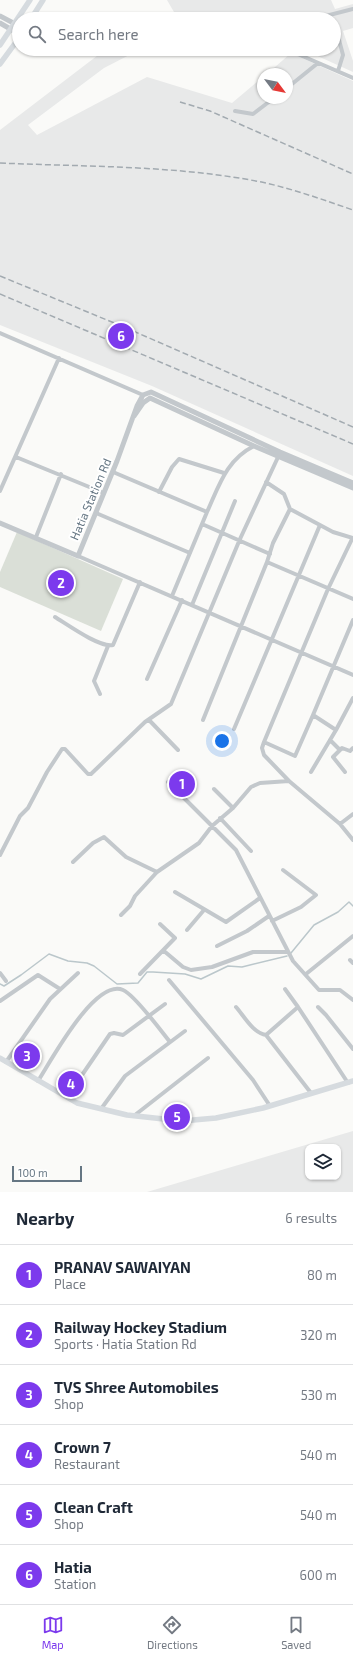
<!DOCTYPE html>
<meta charset="utf-8">
<style>
:root{--surface:#fff;--page:#f2f2f3;--text:#1f2937;--muted:#747a83;--line:#e0e1e3;--accent:#7c3aed}
body{margin:0;font-family:"Exo 2",sans-serif;background:var(--page);color:var(--text)}
.controls{position:absolute;right:12px;bottom:12px;display:grid;overflow:hidden;border-radius:8px;box-shadow:0 1px 3px #0004}
.controls button{width:36px;height:36px;display:grid;place-items:center;padding:0;border:0;border-bottom:1px solid var(--line);background:var(--surface);color:var(--text);font:20px sans-serif}
.compass{position:absolute;left:257px;top:68px;width:36px;height:36px;border-radius:50%;background:var(--surface);box-shadow:0 1px 3px #0004;rotate:122deg}
.scale{position:absolute;left:12px;bottom:10px;width:70px;box-sizing:border-box;padding-left:4px;border:2px solid #657683;border-top:0;font-size:11px;line-height:14px;white-space:nowrap;color:#657683;-webkit-text-stroke:3px #fff;paint-order:stroke}
.you{position:absolute;left:222px;top:741px;width:14px;height:14px;margin:-10px;border:3px solid #fff;border-radius:50%;background:#1a73e8;box-shadow:0 0 0 6px #1a73e833}
.badge{display:grid;place-items:center;width:26px;height:26px;border-radius:50%;background:var(--accent);color:#fff;font-size:13px;font-weight:700}
.pin{position:absolute;translate:-50% -50%;border:2px solid #fff;box-shadow:0 1px 4px #0006}
.list{margin:0;padding:0;list-style:none}
h2{display:flex;justify-content:space-between;align-items:center;height:52px;margin:0;padding:0 16px;font-size:17px}
h2 small{font-size:13px;font-weight:400;color:var(--muted)}
.list li{display:grid;grid-template-columns:26px 1fr auto;gap:12px;align-items:center;box-sizing:border-box;height:60px;padding:0 16px;border-top:1px solid var(--line)}
.list b{display:block;font-size:15px;white-space:nowrap}
.list p{margin:0;font-size:13px;white-space:nowrap;color:var(--muted)}
.list em{font-size:13px;font-style:normal;color:var(--muted)}
.icon{flex:none;width:22px;height:22px;fill:none;stroke:currentColor;stroke-width:2;stroke-linecap:round;stroke-linejoin:round}
.map{position:relative;flex:none;width:353px;height:1192px;overflow:hidden}
.search{position:absolute;background:var(--surface);box-shadow:0 1px 3px #0004;left:12px;right:12px;top:12px;height:44px;display:flex;align-items:center;gap:10px;box-sizing:border-box;padding:0 14px;border-radius:22px;color:var(--muted);font-size:15px}
.sheet{height:412px;background:var(--surface)}
nav{display:flex;justify-content:space-around;align-items:center;box-sizing:border-box;height:56px;border-top:1px solid var(--line);background:var(--surface);font-size:11px;color:var(--muted)}
nav a{display:grid;justify-items:center;gap:2px}
nav .on{color:var(--accent)}
.map>svg:first-child{display:block}
.built{fill:#e8e9e9;fill-rule:evenodd}
.green{fill:#dadfd7}
.lines{fill:none;stroke-linecap:round;stroke-linejoin:round}
.stream{stroke:#bbc7cb;stroke-width:1.5}
.minor{stroke:#c3c8cc;stroke-width:4}
.tertiary{stroke:#c3c8cc;stroke-width:5}
.secondary{stroke:#d6dbdf;stroke-width:5.5}
.rail{stroke:#a2aab0;stroke-width:1.5;stroke-dasharray:6 3;stroke-linecap:butt}
.labels{text-anchor:middle;dominant-baseline:central;stroke-width:4;stroke-linejoin:round;paint-order:stroke}
.street-label{font-size:12px;fill:#657683;stroke:#fff}
</style>
<div class="map">
<svg width="353" height="1192" viewBox="0 0 353 1192">
<rect width="100%" height="100%" fill="#fafaf8"/>
<path class="built" d="M 167,0 L 331,0 L 335,9 L 353,4 L 353,28 L 343,31 L 353,61 L 353,72 L 302,49 L 334,49 L 334,19 L 178,19 Z
M 106,49 L 141,49 L 104,68 L 28,125 L 37,135 L 147,77 L 232,103 L 263,77 L 263,98 L 287,98 L 287,74 L 267,74 L 291,53 L 353,81 L 353,476 L 152,386 L 0,325 L 0,130 Z
M 353,1131 L 353,1192 L 147,1192 ZM 308,1147 L 338,1147 L 338,1177 L 308,1177 Z"/>
<path class="green" d="M 17,532 L 123,579 L 101,631 L 0,587 L 0,572 Z"/>
<g class="lines">
<path class="stream" d="M 291,953 L 314,925 L 338,912 L 349,902 L 353,906
M 0,984 L 4,986 L 21,975 L 49,954 L 68,961 L 87,963 L 94,966 L 117,984 L 138,983 L 147,972 L 153,972 L 185,974 L 201,979 L 228,966 L 242,967 L 287,956"/>
<path class="minor" d="M 314,19 L 353,9
M 334,21 L 343,55 L 338,71
M 286,49 L 353,78
M 287,88 L 318,63
M 235,111 L 253,114 L 274,98
M 0,333 L 143,395
M 16,457 L 104,493
M 113,472 L 207,512 L 172,596
M 266,482 L 284,494 L 290,509
M 0,491 L 59,358
M 159,492 L 172,467 L 179,459 L 224,473
M 207,512 C 219,486 226,460 254,446
M 96,513 L 190,553
M 202,524 L 270,554
M 36,537 L 61,474
M 353,538 L 333,532 L 290,509 L 273,543 L 267,562 L 353,599
M 78,556 L 353,675
M 192,605 L 235,501
M 55,617 C 68,625 100,648 113,645 L 140,582
M 353,620 L 313,715 L 336,730 L 353,698
M 147,679 L 182,600
M 100,694 L 94,681 L 108,646
M 313,715 L 295,756 L 264,742 L 328,589 L 352,539
M 149,720 L 178,750
M 203,720 L 267,562
M 234,729 L 320,525
M 330,740 L 340,750
M 264,742 L 262,748 L 264,755 L 289,781 L 340,824 L 353,814
M 311,772 L 336,730
M 345,772 L 333,757 L 342,748 L 350,751 L 353,748
M 168,782 L 236,850 L 293,961 L 319,990 L 340,990 L 353,1000
M 214,789 L 233,808
M 220,818 L 251,851
M 340,824 L 353,840
M 0,855 L 20,816 L 28,808 L 47,772 L 62,749 L 65,749 L 88,774 L 91,774 L 145,722 L 171,704 L 240,539 L 279,455
M 73,862 L 93,843 L 104,837 L 126,857 L 157,872 L 199,843 L 212,826 L 233,808 L 251,787 L 260,783 L 289,781
M 175,892 L 226,922 L 260,898
M 121,915 L 130,906 L 135,896 L 157,872
M 272,921 L 301,907 L 316,895 L 283,870
M 187,930 L 204,910
M 217,946 L 247,931 L 269,916
M 164,951 L 183,967 L 191,970 L 212,967 L 253,952 L 288,952
M 350,960 L 353,963
M 0,973 L 6,981
M 140,974 L 175,938 L 160,924
M 306,974 L 353,936
M 169,980 L 253,1080 L 270,1106
M 285,989 L 298,1007 L 348,1083
M 0,1001 L 38,975 L 60,989
M 236,1007 C 244,1016 253,1033 266,1035 L 298,1007
M 318,1007 L 326,1015 L 353,1049
M 266,1035 L 311,1093
M 6,1062 L 50,999 L 78,973
M 38,1081 C 51,1061 95,978 123,990 C 135,995 161,1031 170,1042
M 67,1097 L 110,1034 L 114,1033 L 123,1035 L 165,1004
M 101,1109 L 125,1076 L 185,1031
M 135,1115 L 208,1058"/>
<path class="tertiary" d="M 0,16 L 19,26
M 0,23 L 19,34
M 134,416 L 143,403 L 150,398 L 254,446 L 353,488
M 0,523 L 78,556 L 117,461 L 137,406 L 143,395 L 151,392 L 280,452 L 353,483"/>
<path class="secondary" d="M 31,19 L 43,0
M 0,45 L 30,0
M 0,64 L 19,38
M 0,1058 L 77,1103 L 127,1115 L 182,1121 L 216,1118 L 263,1108 L 353,1081"/>
<path class="rail" d="M 180,102 L 210,111 L 353,174
M 0,163 C 88,167 179,165 266,183 C 296,190 324,200 353,210
M 0,276 L 124,327 L 353,427
M 0,294 L 353,444"/>
</g>
<g class="labels">
<g class="street-label">
<text transform="translate(90 499) rotate(-67)">Hatia Station Rd</text>
</g>
</g>
</svg>
<div class="controls">
<button><svg class="icon" aria-label="layers" viewBox="0 0 24 24"><path d="M12 4l9 5-9 5-9-5zM3 14l9 5 9-5"/></svg></button>
</div>
<svg class="compass" viewBox="-18 -18 36 36"><path d="M0-13l5 13h-10z" fill="#e53935"/><path d="M0 13l5-13h-10z" fill="#747a83"/></svg>
<div class="scale">100 m</div>
<div class="you"></div>
<div class="pin badge" style="left:182px;top:784px">1</div>
<div class="pin badge" style="left:61px;top:583px">2</div>
<div class="pin badge" style="left:27px;top:1056px">3</div>
<div class="pin badge" style="left:71px;top:1084px">4</div>
<div class="pin badge" style="left:177px;top:1117px">5</div>
<div class="pin badge" style="left:121px;top:336px">6</div>
<div class="search"><svg class="icon" aria-label="search" viewBox="0 0 24 24"><circle cx="10" cy="10" r="6"/><path d="M15 15l6 6"/></svg>Search here</div>
</div>
<section class="sheet">
<h2>Nearby<small>6 results</small></h2>
<ul class="list">
<li><span class="badge">1</span><div><b>PRANAV SAWAIYAN</b><p>Place</p></div><em>80 m</em></li>
<li><span class="badge">2</span><div><b>Railway Hockey Stadium</b><p>Sports · Hatia Station Rd</p></div><em>320 m</em></li>
<li><span class="badge">3</span><div><b>TVS Shree Automobiles</b><p>Shop</p></div><em>530 m</em></li>
<li><span class="badge">4</span><div><b>Crown 7</b><p>Restaurant</p></div><em>540 m</em></li>
<li><span class="badge">5</span><div><b>Clean Craft</b><p>Shop</p></div><em>540 m</em></li>
<li><span class="badge">6</span><div><b>Hatia</b><p>Station</p></div><em>600 m</em></li>
</ul>
</section>
<nav>
<a class="on"><svg class="icon" aria-label="map" viewBox="0 0 24 24"><path d="M3 6l6-2 6 2 6-2v14l-6 2-6-2-6 2zM9 4v14M15 6v14"/></svg>Map</a>
<a><svg class="icon" aria-label="directions" viewBox="0 0 24 24"><path d="M12 3l9 9-9 9-9-9zM9 14v-3h6M13 9l2 2-2 2"/></svg>Directions</a>
<a><svg class="icon" aria-label="saved" viewBox="0 0 24 24"><path d="M7 4h10v16l-5-4-5 4z"/></svg>Saved</a>
</nav>
